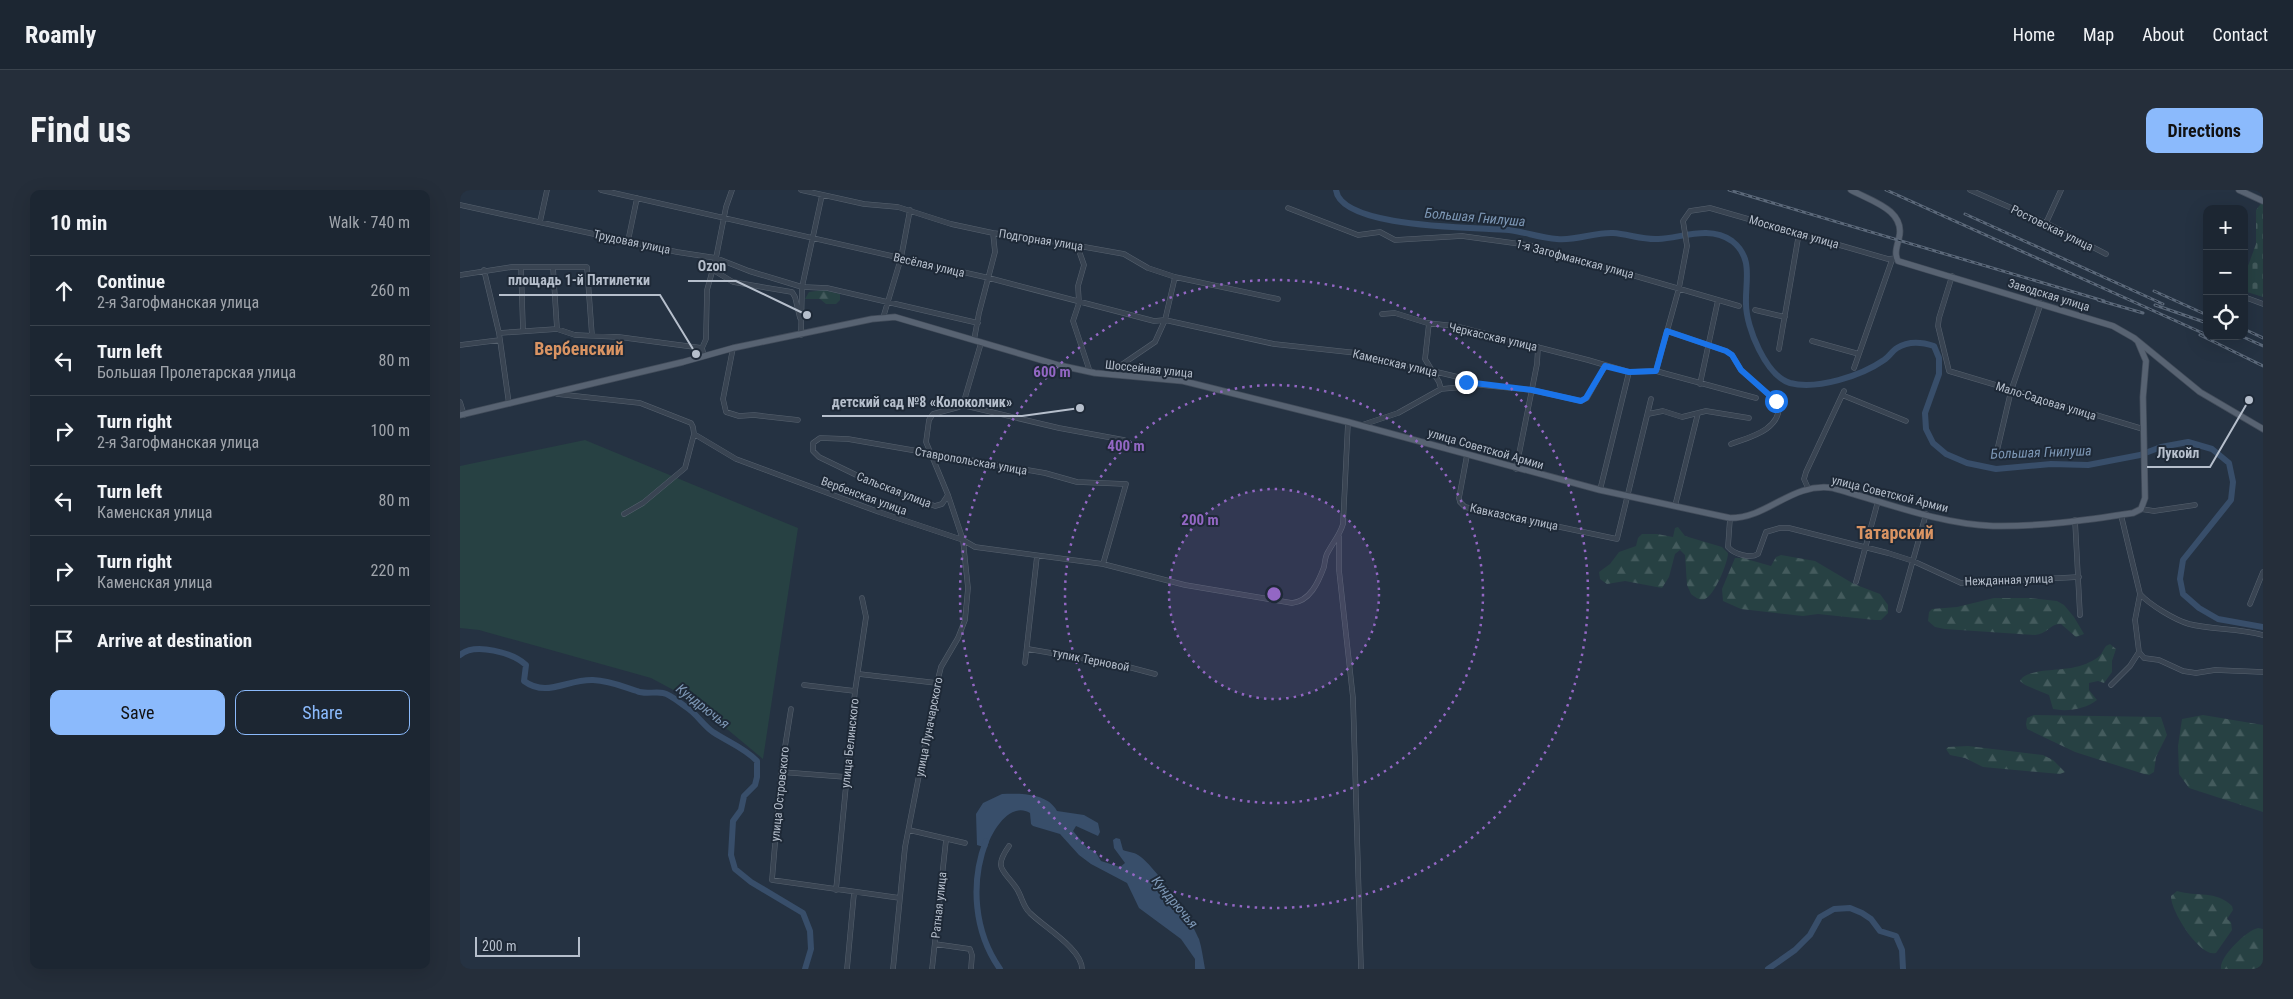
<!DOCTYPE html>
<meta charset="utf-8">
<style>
:root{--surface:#1c2632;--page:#252e3a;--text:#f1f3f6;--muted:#a0a5ac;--line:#3a434d;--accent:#8bbafc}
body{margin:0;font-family:"Roboto Condensed",sans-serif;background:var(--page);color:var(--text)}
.controls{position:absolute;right:15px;top:15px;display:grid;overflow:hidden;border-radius:10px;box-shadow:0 5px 20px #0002}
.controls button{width:45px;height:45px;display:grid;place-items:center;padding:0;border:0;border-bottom:1px solid var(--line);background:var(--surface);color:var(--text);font:25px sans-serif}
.scale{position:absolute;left:15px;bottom:12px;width:105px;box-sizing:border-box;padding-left:5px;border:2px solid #b6bfcc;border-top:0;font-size:14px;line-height:18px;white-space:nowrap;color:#b6bfcc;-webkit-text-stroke:4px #1e2937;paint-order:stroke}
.stop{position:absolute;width:15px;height:15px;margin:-11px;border:4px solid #1a73e8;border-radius:50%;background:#fff}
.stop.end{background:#1a73e8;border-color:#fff;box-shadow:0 1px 5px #0008}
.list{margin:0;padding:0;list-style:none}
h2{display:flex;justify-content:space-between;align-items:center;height:65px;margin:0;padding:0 20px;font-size:21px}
h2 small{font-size:16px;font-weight:400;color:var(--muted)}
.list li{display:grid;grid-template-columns:32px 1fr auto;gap:15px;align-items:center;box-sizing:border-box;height:70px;padding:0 20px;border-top:1px solid var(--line)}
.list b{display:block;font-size:19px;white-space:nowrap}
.list p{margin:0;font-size:16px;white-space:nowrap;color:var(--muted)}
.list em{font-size:16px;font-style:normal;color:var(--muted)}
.actions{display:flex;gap:10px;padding:15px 20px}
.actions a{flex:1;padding:11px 0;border:1px solid var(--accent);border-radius:10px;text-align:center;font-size:18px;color:var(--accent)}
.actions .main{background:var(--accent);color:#111}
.icon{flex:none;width:28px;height:28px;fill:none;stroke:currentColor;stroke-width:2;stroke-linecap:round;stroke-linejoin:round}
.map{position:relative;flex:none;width:1803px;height:779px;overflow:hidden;border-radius:10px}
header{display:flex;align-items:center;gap:30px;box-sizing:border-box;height:70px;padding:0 25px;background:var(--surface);border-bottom:1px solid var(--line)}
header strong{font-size:24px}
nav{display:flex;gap:28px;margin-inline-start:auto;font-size:18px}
.intro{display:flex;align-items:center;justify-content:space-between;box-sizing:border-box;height:120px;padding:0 30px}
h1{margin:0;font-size:35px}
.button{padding:12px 22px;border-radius:10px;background:var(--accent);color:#111;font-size:18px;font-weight:700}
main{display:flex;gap:30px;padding:0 30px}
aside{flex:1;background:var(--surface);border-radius:10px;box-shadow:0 5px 20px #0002}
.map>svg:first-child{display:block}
.forest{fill:url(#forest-firs)}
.cemetery{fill:url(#cemetery-stones)}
.garden{fill:#274143}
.water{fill:#384e6a}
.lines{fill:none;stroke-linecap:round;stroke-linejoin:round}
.river{stroke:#384e6a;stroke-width:6}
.minor-casing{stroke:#57626f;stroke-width:5.5}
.major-casing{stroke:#434d5b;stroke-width:7}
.minor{stroke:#394452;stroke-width:4.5}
.major{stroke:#586372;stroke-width:5.5}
.rail-casing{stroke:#5b6879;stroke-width:3}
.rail{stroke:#1e2937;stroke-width:1;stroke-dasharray:4;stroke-linecap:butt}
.route{stroke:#1a73e8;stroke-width:6}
.ring{fill:none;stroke:#9367c4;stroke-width:2.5;stroke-dasharray:2.5 5}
.labels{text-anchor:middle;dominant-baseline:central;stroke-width:4;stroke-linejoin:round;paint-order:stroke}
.street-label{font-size:12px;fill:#b6bfcc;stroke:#1e2937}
.water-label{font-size:14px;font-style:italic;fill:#7c96b4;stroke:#1e2937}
.district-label{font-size:18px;font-weight:bold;fill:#da9463;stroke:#1e2937}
.centre{fill:#9367c4;stroke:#1e2937;stroke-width:2.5}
.ring-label{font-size:15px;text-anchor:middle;font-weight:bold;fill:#9367c4;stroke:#1e2937;stroke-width:4;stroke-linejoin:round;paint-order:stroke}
.leader{fill:none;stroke:#b6bfcc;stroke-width:2}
.callout-dot{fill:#b6bfcc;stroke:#1e2937;stroke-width:2}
.callout-label{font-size:14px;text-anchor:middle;font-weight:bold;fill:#b6bfcc;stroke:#1e2937;stroke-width:4;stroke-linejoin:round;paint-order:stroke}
</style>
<header>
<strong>Roamly</strong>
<nav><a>Home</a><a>Map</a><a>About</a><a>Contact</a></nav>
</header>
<div class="intro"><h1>Find us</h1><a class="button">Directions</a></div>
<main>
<aside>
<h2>10 min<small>Walk · 740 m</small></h2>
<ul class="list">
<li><svg class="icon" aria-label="ahead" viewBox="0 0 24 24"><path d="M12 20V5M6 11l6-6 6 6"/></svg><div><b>Continue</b><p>2-я Загофманская улица</p></div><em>260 m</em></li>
<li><svg class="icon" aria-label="left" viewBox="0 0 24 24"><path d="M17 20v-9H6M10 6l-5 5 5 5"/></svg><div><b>Turn left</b><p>Большая Пролетарская улица</p></div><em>80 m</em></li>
<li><svg class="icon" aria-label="right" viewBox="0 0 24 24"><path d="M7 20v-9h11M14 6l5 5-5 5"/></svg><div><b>Turn right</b><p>2-я Загофманская улица</p></div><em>100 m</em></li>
<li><svg class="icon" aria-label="left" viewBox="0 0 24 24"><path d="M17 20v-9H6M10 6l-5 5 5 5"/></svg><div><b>Turn left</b><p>Каменская улица</p></div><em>80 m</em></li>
<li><svg class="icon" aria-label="right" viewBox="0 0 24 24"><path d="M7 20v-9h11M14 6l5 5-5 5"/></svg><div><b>Turn right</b><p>Каменская улица</p></div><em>220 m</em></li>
<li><svg class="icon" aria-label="arrive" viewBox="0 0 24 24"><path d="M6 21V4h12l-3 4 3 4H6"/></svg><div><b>Arrive at destination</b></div></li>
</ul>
<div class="actions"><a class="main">Save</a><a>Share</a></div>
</aside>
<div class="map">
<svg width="1803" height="779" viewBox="0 0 1803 779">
<defs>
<pattern id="forest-firs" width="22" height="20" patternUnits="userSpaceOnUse" patternTransform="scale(1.25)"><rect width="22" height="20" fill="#274143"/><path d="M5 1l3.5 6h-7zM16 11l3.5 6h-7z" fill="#445b5d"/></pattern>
<pattern id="cemetery-stones" width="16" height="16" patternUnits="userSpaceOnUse" patternTransform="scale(1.25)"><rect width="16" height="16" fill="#274143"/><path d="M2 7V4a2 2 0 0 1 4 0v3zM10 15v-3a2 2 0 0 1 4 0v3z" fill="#445b5d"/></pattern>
</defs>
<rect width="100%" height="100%" fill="#253242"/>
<path class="forest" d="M 363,100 L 380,104 L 380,110 L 376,114 L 366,114 L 360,109 L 345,109 L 349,102 Z
M 1218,337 L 1225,346 L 1262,357 L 1268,363 C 1268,373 1254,406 1245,409 C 1240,411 1235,407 1231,404 L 1227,395 L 1225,365 L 1220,360 L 1215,364 L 1209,387 L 1202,398 L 1165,391 L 1147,394 L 1140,389 L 1139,382 L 1150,374 L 1159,362 L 1176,356 L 1178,348 L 1182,344 L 1197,344 L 1213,347 L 1215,338 Z
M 1321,365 L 1355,371 L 1394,394 L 1420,404 L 1428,415 L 1428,423 L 1421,430 L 1415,430 L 1358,424 L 1343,426 L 1281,419 L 1263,411 L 1262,399 L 1275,368 L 1283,368 L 1311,376 L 1316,367 Z
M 1534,408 L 1570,408 L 1597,411 L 1604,415 L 1614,427 L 1624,444 L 1616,447 L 1601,434 C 1591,433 1587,444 1575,445 L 1485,439 L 1475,437 L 1468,431 L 1469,422 L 1472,419 L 1497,417 Z
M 1650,454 L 1656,459 L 1652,471 L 1652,482 L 1644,493 L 1638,491 L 1629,493 L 1629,500 L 1637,510 C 1626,519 1607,522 1593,519 L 1589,505 L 1565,495 L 1560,491 C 1566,478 1603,481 1615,477 C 1622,476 1631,472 1637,468 C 1641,466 1643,460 1646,456 Z
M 1574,525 L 1701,527 L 1707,545 L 1696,567 L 1694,582 L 1689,585 L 1684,584 L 1615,562 L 1567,539 L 1566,534 L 1567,528 Z
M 1743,525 L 1803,535 L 1803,622 L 1729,598 L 1719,584 L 1718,556 L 1722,529 Z
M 1508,556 L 1583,565 L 1593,570 L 1605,582 L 1600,584 L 1523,577 L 1505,568 L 1490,565 L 1486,559 L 1488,557 Z
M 1717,701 C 1737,707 1756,700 1772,716 L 1773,720 L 1767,729 L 1771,732 L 1772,740 L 1756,763 C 1740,768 1710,720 1711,706 Z
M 1798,738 L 1803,739 L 1803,779 L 1761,779 C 1759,767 1787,740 1798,738 Z"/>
<path class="cemetery" d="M 1803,11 L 1803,107 L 1784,101 L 1784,87 L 1796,54 L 1796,20 Z"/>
<path class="garden" d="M 125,250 L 338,338 L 303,569 L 232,510 L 191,488 L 19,440 L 0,438 L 0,276 Z"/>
<path class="water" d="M 542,604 C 560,603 588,603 597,621 L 624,625 L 638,633 L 640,642 L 638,646 L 616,636 L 613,641 L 628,659 L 635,661 L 641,671 L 660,677 L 665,673 L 654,658 L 653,650 L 656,648 L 660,649 L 663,660 C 668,662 674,662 678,665 C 694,674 732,731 739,749 C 742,759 743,768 745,779 L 735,779 L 735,769 L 721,749 L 679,718 L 667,693 L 631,674 L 619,665 L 600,644 L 573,636 L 571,634 L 570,623 C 550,611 531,642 527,658 L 517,655 L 516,624 L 523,613 Z"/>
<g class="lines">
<path class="river" d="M 876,0 C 881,39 1017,37 1049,40 C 1065,42 1081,48 1097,49 C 1116,51 1135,42 1153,43 C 1168,44 1183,50 1198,49 C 1222,48 1249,35 1272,51 C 1294,68 1285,91 1286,114 C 1286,137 1306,186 1330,193 C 1357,200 1401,186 1424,170 C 1429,167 1432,161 1437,158 C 1448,151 1462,152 1474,156 L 1479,168 L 1479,184 L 1465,223 L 1466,239 L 1473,253 L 1486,264 L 1507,273 L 1536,279 L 1591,274 L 1628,275 L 1680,265 L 1701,257 L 1728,252 L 1752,259 L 1769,273 L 1773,292 L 1771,310 L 1723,370 L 1720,389 L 1723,404 L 1739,418 L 1758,429 L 1803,437
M 0,465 C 15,452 53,463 66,475 L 64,491 C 87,508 107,489 133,490 C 151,491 161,496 177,501 C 185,505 195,501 203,503 C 210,504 220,513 226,517 C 236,523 243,535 253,542 C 268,552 285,558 297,571 L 297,587 L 295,595 L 284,606 L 281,620 L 273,631 L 271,665 L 275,679 L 291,692 L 343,723 L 350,741 L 351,759 L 345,779
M 526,651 C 510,693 514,742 540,779
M 1308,779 L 1335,760 L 1350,745 L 1360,727 L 1374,719 L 1390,718 L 1402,723 L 1411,729 L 1420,741 L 1436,746 L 1442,760 L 1443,779"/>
<g class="minor-casing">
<path id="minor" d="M 141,0 L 529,88 L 694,131 L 705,130 L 814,154 L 897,163 L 998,187 L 1011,194 L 1072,200 L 1121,211 L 1127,208 L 1145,176
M 341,0 L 404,14 L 438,17 L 491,34 L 533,43 L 574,48 L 664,64 L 688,78 L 715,87 L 818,109
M 1510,0 L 1586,33 L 1646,64
M 0,15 L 217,62 L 256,68 L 289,81 L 342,97 L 367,98 L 518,133
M 828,18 L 898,45 L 920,42 L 935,50 L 1002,46 L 1068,55 L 1279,116
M 80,32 L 87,0
M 1586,33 L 1601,0
M 168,51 L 177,8
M 617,55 L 624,75 L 618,96 L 619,113 L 613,131 L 630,182
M 61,77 L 63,140
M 93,77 L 97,139
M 24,80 L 39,143 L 49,214
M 253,80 L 273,92 L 332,102 L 335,107 L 340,128
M 0,85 L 52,77 L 127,77 L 132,146
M 1492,86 L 1479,128 L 1478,136 L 1489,181 L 1683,239
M 1787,108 L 1803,114
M 1295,120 L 1325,127
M 922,124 L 935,123 L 967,133 L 995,136 L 1128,170 L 1169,182 L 1196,181 L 1296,208
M 423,128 L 441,68 L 450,20
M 969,133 L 965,169 L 979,192 L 981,199
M 1207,141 L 1266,161 L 1272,165 L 1281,180 L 1319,214 C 1321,240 1290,247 1271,254
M 39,143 L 97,139 L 115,145 L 159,147 L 242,158
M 341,145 L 342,97 L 362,5
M 514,150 L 519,123 L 535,62 L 533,43
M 1352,151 L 1399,164
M 0,155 L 40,150
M 273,158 L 263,209 L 266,222 L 279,226 L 294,225 L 338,230
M 1319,159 L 1339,43
M 244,166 L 242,158 L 246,149 L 247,100 L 256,68 L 266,17 L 272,0
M 1394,178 L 1432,70
M 1196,181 L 1219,98 L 1227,56 L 1223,31 L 1230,21 L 1250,18 L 1428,69 L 1437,68
M 648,184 L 695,152 L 705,130 L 715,87
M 1240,194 L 1258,110
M 97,204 L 180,213 L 231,233 L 233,237 L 234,244 L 276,269 L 419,322 L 503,350 L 515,357 L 643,374 L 725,395 L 832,413 C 850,411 858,393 864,377 C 865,372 865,366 868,362 C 873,352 880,345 883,334 L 888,232
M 1382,205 L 1446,231
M 0,212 L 4,225
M 502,215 L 599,238 L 664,250
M 1188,224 L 1203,221 L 1222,227 L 1246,221 L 1289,228
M 902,235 L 938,223 L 981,199 L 1014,196
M 1007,265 L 999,308 L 1000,312 L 1005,317 L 1157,349 L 1191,209
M 1536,265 L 1551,201 L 1581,113
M 1056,279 L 1077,174 L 1078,157
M 1348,298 L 1344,289 L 1346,282 L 1384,201
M 1140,300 L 1169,182
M 488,305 L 482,314 L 475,316 L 419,296 L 359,267 L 353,261 L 353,253 L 360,248 L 388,249 L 585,283 L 617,292 L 666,294 L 643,374
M 1215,316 L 1238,223
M 1681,319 L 1694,321 L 1735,315
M 164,324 L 183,313 L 225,278 L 234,244
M 1661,325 L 1680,404 L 1675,430 L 1679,462
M 1270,328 L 1268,357 C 1274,364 1290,369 1298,364 L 1306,342 L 1320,338 L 1329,338 L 1428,363 L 1453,371 L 1501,393 L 1619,387
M 1615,330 L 1620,425
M 879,347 L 879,380 L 893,508 L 901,779
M 1396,392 L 1418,311
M 1680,404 C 1690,415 1715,430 1729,434 C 1753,440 1779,438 1803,445
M 1790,414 L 1803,382
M 1439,420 L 1466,324
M 568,459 L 661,475 L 695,484
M 565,473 L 577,366
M 399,484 L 477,493
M 344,495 L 395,501
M 1651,495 L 1670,476 L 1679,462 L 1684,468 L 1699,470 L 1723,481 L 1736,483 L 1755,480 L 1803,482
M 331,519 L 321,582 L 312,690 L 440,708
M 321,582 L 386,587
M 449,640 L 505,653
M 549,656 C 532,680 545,680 557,699 C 562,707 563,717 570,723 C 584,737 622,759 622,779
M 376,700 L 395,501 L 406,427 L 402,408
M 475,754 L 510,759 L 512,765 L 511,779
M 387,779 L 394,703
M 433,779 L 445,657 L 477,493 L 481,477 L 498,448 L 505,430 L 508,398 L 503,350 L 488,305 L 466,252 L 469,230 L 473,224 L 499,217 L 504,211 L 521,153
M 472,779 L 486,650"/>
</g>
<g class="major-casing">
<path id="major" d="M 1391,0 C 1411,11 1446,20 1439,48 C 1437,56 1434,64 1438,71 L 1653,136 L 1674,148 L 1740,202 L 1803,239
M 1779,0 L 1803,11
M 0,225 L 223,172 L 273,158 L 412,129 L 435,127 L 598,175 L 635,183 L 723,191 L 888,232 L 1140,300 L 1270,328 C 1309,328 1331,292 1373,298 C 1424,312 1479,334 1533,336 C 1578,337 1628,330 1673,323 L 1681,319 L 1685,308 L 1683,207 L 1686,171 L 1678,152"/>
</g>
<use href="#minor" class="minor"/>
<use href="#major" class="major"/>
<g class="rail-casing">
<path id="rail" d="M 1269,0 L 1644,111
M 1426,0 L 1747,145
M 1505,24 L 1703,114
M 1694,101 L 1747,125
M 1638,110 L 1683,123
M 1695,115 L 1747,133
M 1784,139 L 1803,148
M 1740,145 L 1803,176
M 1781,146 L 1803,156"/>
</g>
<use href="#rail" class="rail"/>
</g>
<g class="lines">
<path class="route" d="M 1006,192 L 1072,200 L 1121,211 L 1126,208 L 1145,176 L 1169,182 L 1196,181 L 1207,141 L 1266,161 L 1272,165 L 1281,180 L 1316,211"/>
</g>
<circle cx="814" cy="404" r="105" fill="#9367c4" fill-opacity=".12"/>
<g class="ring">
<circle cx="814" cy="404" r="105"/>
<circle cx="814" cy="404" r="209"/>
<circle cx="814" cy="404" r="314"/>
</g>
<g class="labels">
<g class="street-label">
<text transform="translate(1592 38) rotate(26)">Ростовская улица</text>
<text transform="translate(1334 42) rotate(16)">Московская улица</text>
<text transform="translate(581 50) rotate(9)">Подгорная улица</text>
<text transform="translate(172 52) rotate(12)">Трудовая улица</text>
<text transform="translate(1115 69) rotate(15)">1-я Загофманская улица</text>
<text transform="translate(469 75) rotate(13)">Весёлая улица</text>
<text transform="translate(1589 105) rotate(17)">Заводская улица</text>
<text transform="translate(1033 147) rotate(13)">Черкасская улица</text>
<text transform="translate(935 173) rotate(13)">Каменская улица</text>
<text transform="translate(689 179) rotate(6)">Шоссейная улица</text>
<text transform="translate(1586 211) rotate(17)">Мало-Садовая улица</text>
<text transform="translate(1026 259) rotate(16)">улица Советской Армии</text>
<text transform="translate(511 271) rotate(10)">Ставропольская улица</text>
<text transform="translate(434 300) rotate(21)">Сальская улица</text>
<text transform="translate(1430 304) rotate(14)">улица Советской Армии</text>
<text transform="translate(404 306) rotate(20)">Вербенская улица</text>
<text transform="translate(1054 327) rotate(12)">Кавказская улица</text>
<text transform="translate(1549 390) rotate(-2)">Нежданная улица</text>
<text transform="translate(631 470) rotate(11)">тупик Терновой</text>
<text transform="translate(469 537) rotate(-79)">улица Луначарского</text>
<text transform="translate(390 553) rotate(-84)">улица Белинского</text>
<text transform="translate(320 604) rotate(-84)">улица Островского</text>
<text transform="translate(479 715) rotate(-84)">Ратная улица</text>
</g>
<g class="water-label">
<text transform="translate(1015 27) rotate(5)">Большая Гнилуша</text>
<text transform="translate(1581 262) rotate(-2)">Большая Гнилуша</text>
<text transform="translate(243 516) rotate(38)">Кундрючья</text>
<text transform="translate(715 712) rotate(50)">Кундрючья</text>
</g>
<g class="district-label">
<text x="119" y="158">Вербенский</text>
<text x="1435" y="342">Татарский</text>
</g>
</g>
<circle cx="814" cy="404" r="8" class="centre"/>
<g class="ring-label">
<text x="592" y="187">600 m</text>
<text x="666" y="261">400 m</text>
<text x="740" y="335">200 m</text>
</g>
<path class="leader" d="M347 125L276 91H228M236 164L200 105H39M620 218L562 226H362M1789 210L1750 277H1687"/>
<g class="callout-dot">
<circle cx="347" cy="125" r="5"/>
<circle cx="236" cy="164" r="5"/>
<circle cx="620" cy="218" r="5"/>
<circle cx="1789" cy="210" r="5"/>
</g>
<g class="callout-label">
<text x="252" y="81">Ozon</text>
<text x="119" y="95">площадь 1-й Пятилетки</text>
<text x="462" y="217">детский сад №8 «Колоколчик»</text>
<text x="1718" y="268">Лукойл</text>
</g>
</svg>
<div class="controls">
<button>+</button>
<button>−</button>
<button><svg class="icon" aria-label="locate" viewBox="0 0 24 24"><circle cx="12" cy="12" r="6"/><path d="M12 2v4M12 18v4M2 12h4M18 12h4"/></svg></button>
</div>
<div class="scale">200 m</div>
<div class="stop" style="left:1316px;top:211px"></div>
<div class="stop end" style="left:1006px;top:192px"></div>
</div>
</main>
